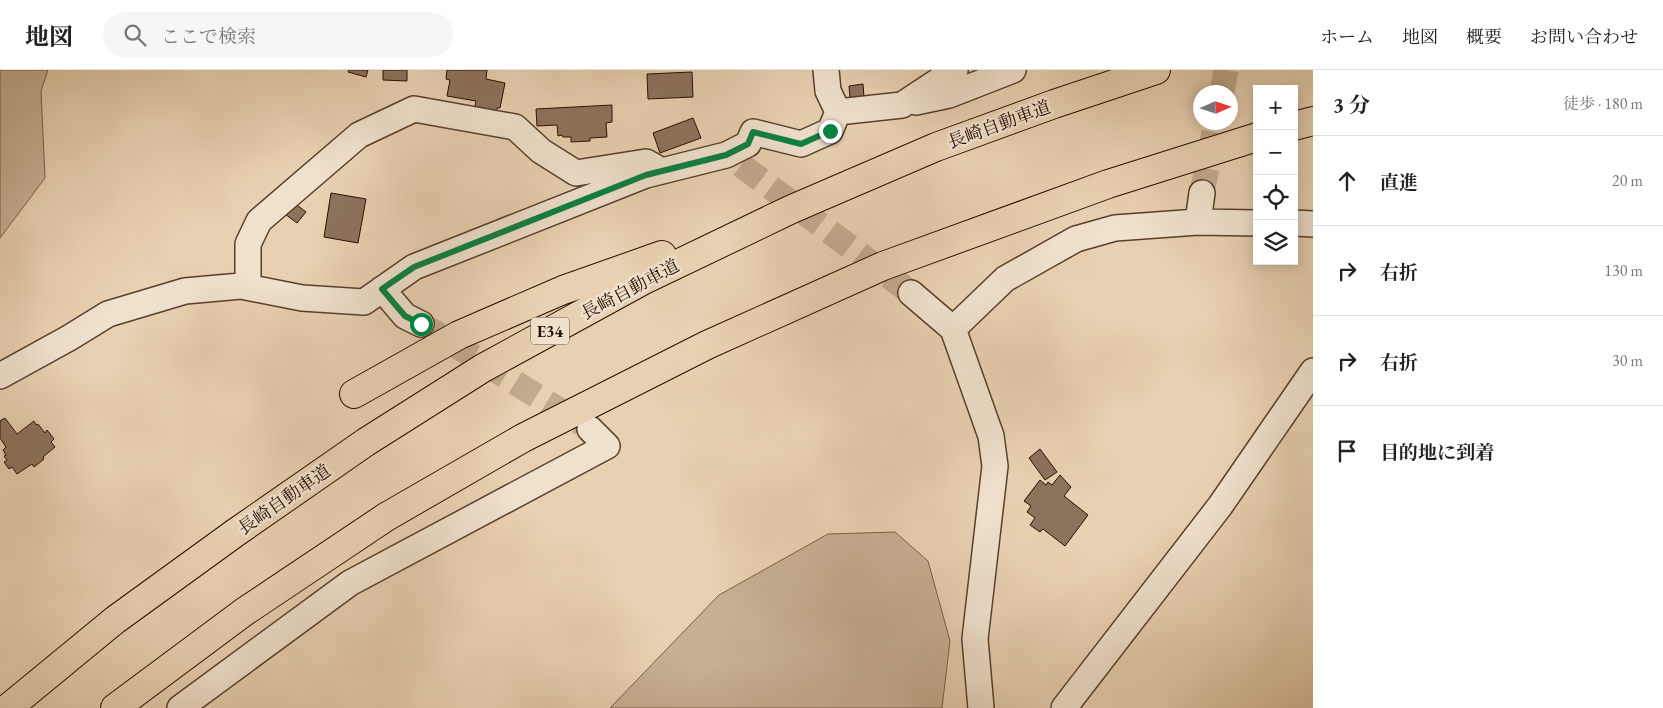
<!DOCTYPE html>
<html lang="ja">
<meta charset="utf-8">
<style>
:root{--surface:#fff;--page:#f6f6f6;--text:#222;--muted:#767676;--line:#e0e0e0}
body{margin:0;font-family:"EB Garamond","Noto Serif JP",serif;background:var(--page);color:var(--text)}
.controls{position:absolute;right:15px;top:15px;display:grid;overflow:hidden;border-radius:0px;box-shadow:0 2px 12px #0003}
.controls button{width:45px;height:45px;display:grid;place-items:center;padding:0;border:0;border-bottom:1px solid var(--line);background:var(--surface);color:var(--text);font:25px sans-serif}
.compass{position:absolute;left:1193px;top:15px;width:45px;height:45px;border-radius:50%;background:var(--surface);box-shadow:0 2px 12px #0003;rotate:87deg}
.stop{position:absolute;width:15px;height:15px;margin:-11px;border:4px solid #0b8043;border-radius:50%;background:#fff}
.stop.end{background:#0b8043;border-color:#fff;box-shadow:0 1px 5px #0008}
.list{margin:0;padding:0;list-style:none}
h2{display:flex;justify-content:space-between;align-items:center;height:65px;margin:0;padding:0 20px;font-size:21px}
h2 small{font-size:16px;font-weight:400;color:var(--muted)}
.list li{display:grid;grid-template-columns:32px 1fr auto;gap:15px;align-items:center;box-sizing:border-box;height:90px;padding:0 20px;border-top:1px solid var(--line)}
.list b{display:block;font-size:19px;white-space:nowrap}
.list em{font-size:16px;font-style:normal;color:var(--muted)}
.icon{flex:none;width:28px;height:28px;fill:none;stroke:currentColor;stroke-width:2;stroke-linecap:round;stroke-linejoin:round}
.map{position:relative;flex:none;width:1313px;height:638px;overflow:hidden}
header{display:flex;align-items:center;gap:30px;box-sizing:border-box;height:70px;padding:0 25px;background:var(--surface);border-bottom:1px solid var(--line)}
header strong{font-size:24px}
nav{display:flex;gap:28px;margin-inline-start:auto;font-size:18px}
.search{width:350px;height:45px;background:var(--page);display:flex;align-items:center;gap:12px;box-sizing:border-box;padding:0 18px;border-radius:28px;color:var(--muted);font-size:19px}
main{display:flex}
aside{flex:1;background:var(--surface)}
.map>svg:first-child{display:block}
.green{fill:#c7b094;stroke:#785f4a}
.building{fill:#8c735d;stroke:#280e00}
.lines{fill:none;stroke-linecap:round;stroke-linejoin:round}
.minor-tunnel{stroke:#c2aa8e;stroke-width:25;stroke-dasharray:25 12;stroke-linecap:butt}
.minor-casing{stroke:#583f2c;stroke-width:28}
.highway-casing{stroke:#280e00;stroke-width:30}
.minor{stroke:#f0e1cd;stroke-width:25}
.highway{stroke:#e8d1b2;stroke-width:28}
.route{stroke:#0b8043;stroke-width:6}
.labels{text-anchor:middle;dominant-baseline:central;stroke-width:5;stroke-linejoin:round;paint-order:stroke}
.shield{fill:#f0e1cd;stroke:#644d3e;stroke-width:1}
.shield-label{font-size:16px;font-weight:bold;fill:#280e00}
.street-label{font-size:18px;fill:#280e00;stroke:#f0e1cd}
</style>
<header>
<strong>地図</strong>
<div class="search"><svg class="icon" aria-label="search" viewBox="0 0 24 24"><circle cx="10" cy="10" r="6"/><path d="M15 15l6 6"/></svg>ここで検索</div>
<nav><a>ホーム</a><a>地図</a><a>概要</a><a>お問い合わせ</a></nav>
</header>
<main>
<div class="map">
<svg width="1313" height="638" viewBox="0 0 1313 638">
<rect width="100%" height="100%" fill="#e8d1b2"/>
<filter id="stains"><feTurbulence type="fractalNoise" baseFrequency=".004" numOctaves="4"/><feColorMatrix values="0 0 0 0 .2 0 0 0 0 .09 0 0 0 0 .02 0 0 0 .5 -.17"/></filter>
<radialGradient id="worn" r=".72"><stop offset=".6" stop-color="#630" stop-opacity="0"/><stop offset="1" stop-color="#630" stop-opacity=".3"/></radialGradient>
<path class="green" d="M 0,0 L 48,0 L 41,21 L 45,108 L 0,168 Z
M 895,462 L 928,491 L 950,571 L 942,638 L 610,638 L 719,525 L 828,464 Z"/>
<path class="building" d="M 349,0 L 368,0 L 366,7 L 348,2 Z
M 383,0 L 407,0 L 407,11 L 383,10 Z
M 447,0 L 487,0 L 486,9 L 505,13 L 500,38 L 497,38 L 497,42 L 475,37 L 476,31 L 447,26 L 450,10 L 446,9 Z
M 692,2 L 693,27 L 648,29 L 647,4 Z
M 863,14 L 864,27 L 850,28 L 849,16 Z
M 612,35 L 612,52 L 606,53 L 607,67 L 590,68 L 590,71 L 571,72 L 571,67 L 563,67 L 562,65 L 558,66 L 557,55 L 537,56 L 536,39 Z
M 693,48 L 701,68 L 660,83 L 653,63 Z
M 331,123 L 366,129 L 358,173 L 324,167 Z
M 293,132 L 306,142 L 297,153 L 285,144 Z
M 5,348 L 17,364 L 34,351 L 36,355 L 38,354 L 45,363 L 47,360 L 54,369 L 51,372 L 55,377 L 43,387 L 44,389 L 34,397 L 32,394 L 17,404 L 12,397 L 9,399 L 4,392 L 7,390 L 4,386 L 6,385 L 3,380 L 6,377 L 0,368 L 0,351 Z
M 1040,379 L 1057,402 L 1045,410 L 1029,388 Z
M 1060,405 L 1071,417 L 1064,426 L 1088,445 L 1065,476 L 1043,459 L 1040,462 L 1030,455 L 1035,448 L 1027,442 L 1031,436 L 1024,431 L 1040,410 L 1046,415 L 1048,412 L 1052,415 Z"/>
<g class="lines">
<path class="minor-tunnel" d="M 1222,22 L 1226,0
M 741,95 L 911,223
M 1202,123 L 1216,52
M 421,254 L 582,354"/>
<g class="minor-casing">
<path id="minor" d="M 826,0 L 828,21 L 838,42
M 916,32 L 949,25 L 1013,0
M 1198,152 L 1257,153
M 1294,153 L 1313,154
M 248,217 L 248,174 L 259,151 L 359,65 L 414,39 L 515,57 L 541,81 L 576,103 L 646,92 L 655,97
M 382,219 L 405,246 L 421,254
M 911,223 L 953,259 L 991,366 L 995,396 L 975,569 L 981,638
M 953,259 L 1005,209 L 1076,169 L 1115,158 L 1198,152 L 1202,123
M 0,306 L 69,268 L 108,244 L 185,221 L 241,216 L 302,228 L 364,232 L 414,197 L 646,105 L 726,85 L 748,74 L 753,62 L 801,74 L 830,61 L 838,42 L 902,35 L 955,0
M 180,638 L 350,513 L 607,376 L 590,359
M 1064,638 L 1220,436 L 1313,301"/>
</g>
<g class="highway-casing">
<path id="highway" d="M 1294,56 L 1313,51
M 354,324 L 459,265 L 563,220 L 662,185
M 8,638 L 115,550 L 235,463 L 366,372 L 483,298 L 642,211 L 792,139 L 936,77 L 1054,34 L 1156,0
M 115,638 L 244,542 L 386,447 L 523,368 L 707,275 L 883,196 L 1108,114 L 1257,67"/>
</g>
<use href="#minor" class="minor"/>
<use href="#highway" class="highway"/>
</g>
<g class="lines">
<path class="route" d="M 421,254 L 405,246 L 382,219 L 414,197 L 646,105 L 726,85 L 748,74 L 753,62 L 801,74 L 830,61"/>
</g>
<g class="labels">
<rect class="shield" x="531" y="247.5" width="38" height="27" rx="4"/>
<g class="shield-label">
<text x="550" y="261">E34</text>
</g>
<g class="street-label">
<text transform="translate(999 54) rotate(-20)">長崎自動車道</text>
<text transform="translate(630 219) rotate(-28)">長崎自動車道</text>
<text transform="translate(284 429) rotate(-35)">長崎自動車道</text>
</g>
</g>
<rect width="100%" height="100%" filter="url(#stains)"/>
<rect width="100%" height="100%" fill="url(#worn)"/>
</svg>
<div class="controls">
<button>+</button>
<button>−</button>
<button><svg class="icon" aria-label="locate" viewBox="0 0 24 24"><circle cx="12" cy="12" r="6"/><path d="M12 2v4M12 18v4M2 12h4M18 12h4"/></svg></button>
<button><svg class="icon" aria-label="layers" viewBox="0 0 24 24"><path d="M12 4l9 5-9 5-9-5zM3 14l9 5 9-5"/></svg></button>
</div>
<svg class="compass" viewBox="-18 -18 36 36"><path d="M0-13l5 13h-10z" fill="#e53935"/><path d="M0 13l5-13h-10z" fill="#767676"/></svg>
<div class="stop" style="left:421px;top:254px"></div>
<div class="stop end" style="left:830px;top:61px"></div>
</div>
<aside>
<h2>3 分<small>徒歩 · 180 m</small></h2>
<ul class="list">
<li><svg class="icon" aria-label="ahead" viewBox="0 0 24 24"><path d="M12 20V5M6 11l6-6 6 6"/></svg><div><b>直進</b></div><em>20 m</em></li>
<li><svg class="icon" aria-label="right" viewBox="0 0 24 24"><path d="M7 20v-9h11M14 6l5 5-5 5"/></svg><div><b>右折</b></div><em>130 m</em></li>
<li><svg class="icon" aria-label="right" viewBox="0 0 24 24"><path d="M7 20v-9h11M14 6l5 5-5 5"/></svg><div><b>右折</b></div><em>30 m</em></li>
<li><svg class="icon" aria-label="arrive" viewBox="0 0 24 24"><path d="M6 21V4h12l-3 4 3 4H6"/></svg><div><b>目的地に到着</b></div></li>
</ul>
</aside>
</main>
